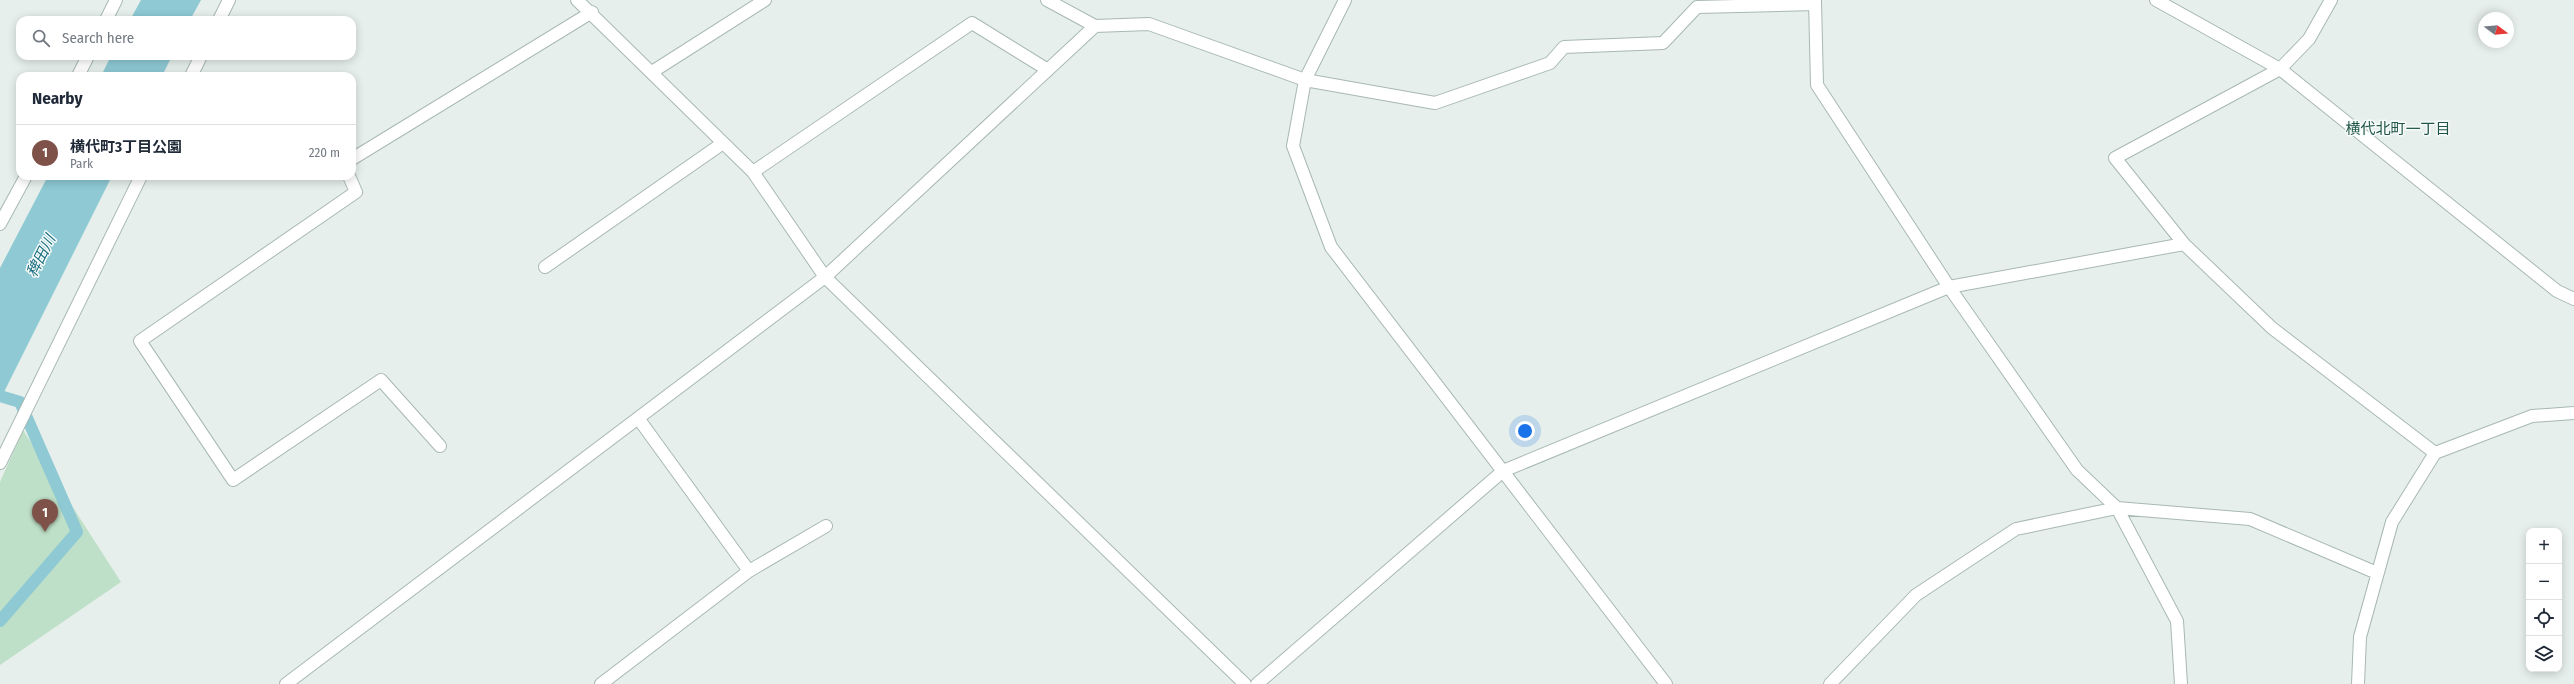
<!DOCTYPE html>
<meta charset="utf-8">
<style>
:root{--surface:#fff;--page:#f2f2f3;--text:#1f2937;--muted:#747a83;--line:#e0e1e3;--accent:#7f5249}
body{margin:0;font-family:"Fira Sans Condensed","Noto Sans JP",sans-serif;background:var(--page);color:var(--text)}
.controls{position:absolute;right:12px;bottom:12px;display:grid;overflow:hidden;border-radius:8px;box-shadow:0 2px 10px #0003}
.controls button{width:36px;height:36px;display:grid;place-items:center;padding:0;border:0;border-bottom:1px solid var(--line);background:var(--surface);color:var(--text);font:20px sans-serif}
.compass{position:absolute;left:2478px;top:12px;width:36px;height:36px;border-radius:50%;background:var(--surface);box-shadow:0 2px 10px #0003;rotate:106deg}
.you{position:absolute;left:1525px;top:431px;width:14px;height:14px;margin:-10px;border:3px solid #fff;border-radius:50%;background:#1a73e8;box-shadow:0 0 0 6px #1a73e833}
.badge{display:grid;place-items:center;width:26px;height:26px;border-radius:50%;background:var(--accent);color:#fff;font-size:13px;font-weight:700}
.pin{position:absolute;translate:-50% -33px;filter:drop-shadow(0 1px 2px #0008)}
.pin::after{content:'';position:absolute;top:21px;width:14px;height:12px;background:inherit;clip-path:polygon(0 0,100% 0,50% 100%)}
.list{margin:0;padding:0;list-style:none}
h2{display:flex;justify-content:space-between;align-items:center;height:52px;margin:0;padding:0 16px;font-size:17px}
h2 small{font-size:13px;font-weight:400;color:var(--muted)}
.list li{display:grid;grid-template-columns:26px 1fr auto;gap:12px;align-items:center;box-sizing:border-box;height:56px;padding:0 16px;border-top:1px solid var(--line)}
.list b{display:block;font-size:15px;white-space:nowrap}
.list p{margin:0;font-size:13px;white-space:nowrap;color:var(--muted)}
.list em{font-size:13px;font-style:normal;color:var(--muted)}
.icon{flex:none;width:22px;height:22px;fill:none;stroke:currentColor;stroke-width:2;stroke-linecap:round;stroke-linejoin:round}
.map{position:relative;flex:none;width:2574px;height:684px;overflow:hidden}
.search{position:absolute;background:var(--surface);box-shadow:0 2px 10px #0003;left:16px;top:16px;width:340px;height:44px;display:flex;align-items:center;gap:10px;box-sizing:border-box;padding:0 14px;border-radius:12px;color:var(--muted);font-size:15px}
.panel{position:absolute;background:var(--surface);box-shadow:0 2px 10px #0003;left:16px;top:72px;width:340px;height:108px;border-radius:12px}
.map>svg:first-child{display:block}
.green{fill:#bfe0c8}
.water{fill:#8ec9d4}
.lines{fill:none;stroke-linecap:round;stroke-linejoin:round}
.stream{stroke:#8ec9d4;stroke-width:12}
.minor-casing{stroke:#a8b8b2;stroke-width:14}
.minor{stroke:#fff;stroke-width:12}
.labels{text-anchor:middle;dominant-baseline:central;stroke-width:3;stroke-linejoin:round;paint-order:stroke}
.neighbourhood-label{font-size:15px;fill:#1f5548;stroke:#f7fbf9}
.water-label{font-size:15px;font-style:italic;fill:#1c6f80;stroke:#f7fbf9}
</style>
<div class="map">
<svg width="2574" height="684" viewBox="0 0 2574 684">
<rect width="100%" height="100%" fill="#e6efeb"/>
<path class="green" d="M 23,430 L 121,582 L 0,665 L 0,482 Z"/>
<path class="water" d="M 141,0 L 201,0 L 190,20 L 130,20 Z
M 111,56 L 172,56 L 162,76 L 101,76 Z
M 48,176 L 112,176 L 0,400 L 0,268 Z"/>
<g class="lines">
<path class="stream" d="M 0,396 L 20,402 L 77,532 L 0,621"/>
<g class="minor-casing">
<path id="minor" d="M 577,0 L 753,172 L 825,277 L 1245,684
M 1047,0 L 1095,26 L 1149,24 L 1305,80 L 1435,103 L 1550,63 L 1564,47 L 1663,43 L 1697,7 L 1815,4
M 1345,0 L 1305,80 L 1293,146 L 1331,247 L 1666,684
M 1815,0 L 1817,85 L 1949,287 L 2077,470 L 2117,508 L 2177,621 L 2181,684
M 2156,0 L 2280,69 L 2557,291 L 2574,299
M 106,20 L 116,0
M 219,20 L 229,0
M 652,72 L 765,0
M 78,76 L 88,56
M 191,76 L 201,56
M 352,159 L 592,12
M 753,172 L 972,23 L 1048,70
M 349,176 L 356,192 L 140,341 L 233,480 L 381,380 L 440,446
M 0,224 L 26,176
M 2184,244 L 2272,328 L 2435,453
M 545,267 L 723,143
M 0,463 L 141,176
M 749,571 L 826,526
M 286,684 L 825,277 L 1095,26
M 601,684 L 749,571 L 638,418
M 1257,684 L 1503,471 L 1949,287 L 2184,244 L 2115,158 L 2280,69 L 2309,39 L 2331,0
M 1830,684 L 1916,595 L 2016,529 L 2117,508 L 2250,519 L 2377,573
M 2358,684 L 2360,637 L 2392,522 L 2435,453 L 2532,416 L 2574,413"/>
</g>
<use href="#minor" class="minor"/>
</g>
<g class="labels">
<g class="neighbourhood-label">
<text x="2398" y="129">横代北町一丁目</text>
</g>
<g class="water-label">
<text transform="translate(41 256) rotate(-63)">稗田川</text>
</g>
</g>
</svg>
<div class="controls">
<button>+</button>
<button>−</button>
<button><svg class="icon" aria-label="locate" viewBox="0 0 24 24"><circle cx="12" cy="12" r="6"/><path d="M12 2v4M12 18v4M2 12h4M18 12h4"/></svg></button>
<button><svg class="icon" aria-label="layers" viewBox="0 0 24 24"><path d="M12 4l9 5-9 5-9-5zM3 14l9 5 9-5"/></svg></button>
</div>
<svg class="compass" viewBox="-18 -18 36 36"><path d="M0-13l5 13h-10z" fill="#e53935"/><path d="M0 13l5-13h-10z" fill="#747a83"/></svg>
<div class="you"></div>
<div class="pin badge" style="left:45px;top:532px">1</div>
<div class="search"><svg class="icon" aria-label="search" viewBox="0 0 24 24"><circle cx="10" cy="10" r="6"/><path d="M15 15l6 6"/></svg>Search here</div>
<section class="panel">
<h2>Nearby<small></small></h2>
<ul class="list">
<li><span class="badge">1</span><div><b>横代町3丁目公園</b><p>Park</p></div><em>220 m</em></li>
</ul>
</section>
</div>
